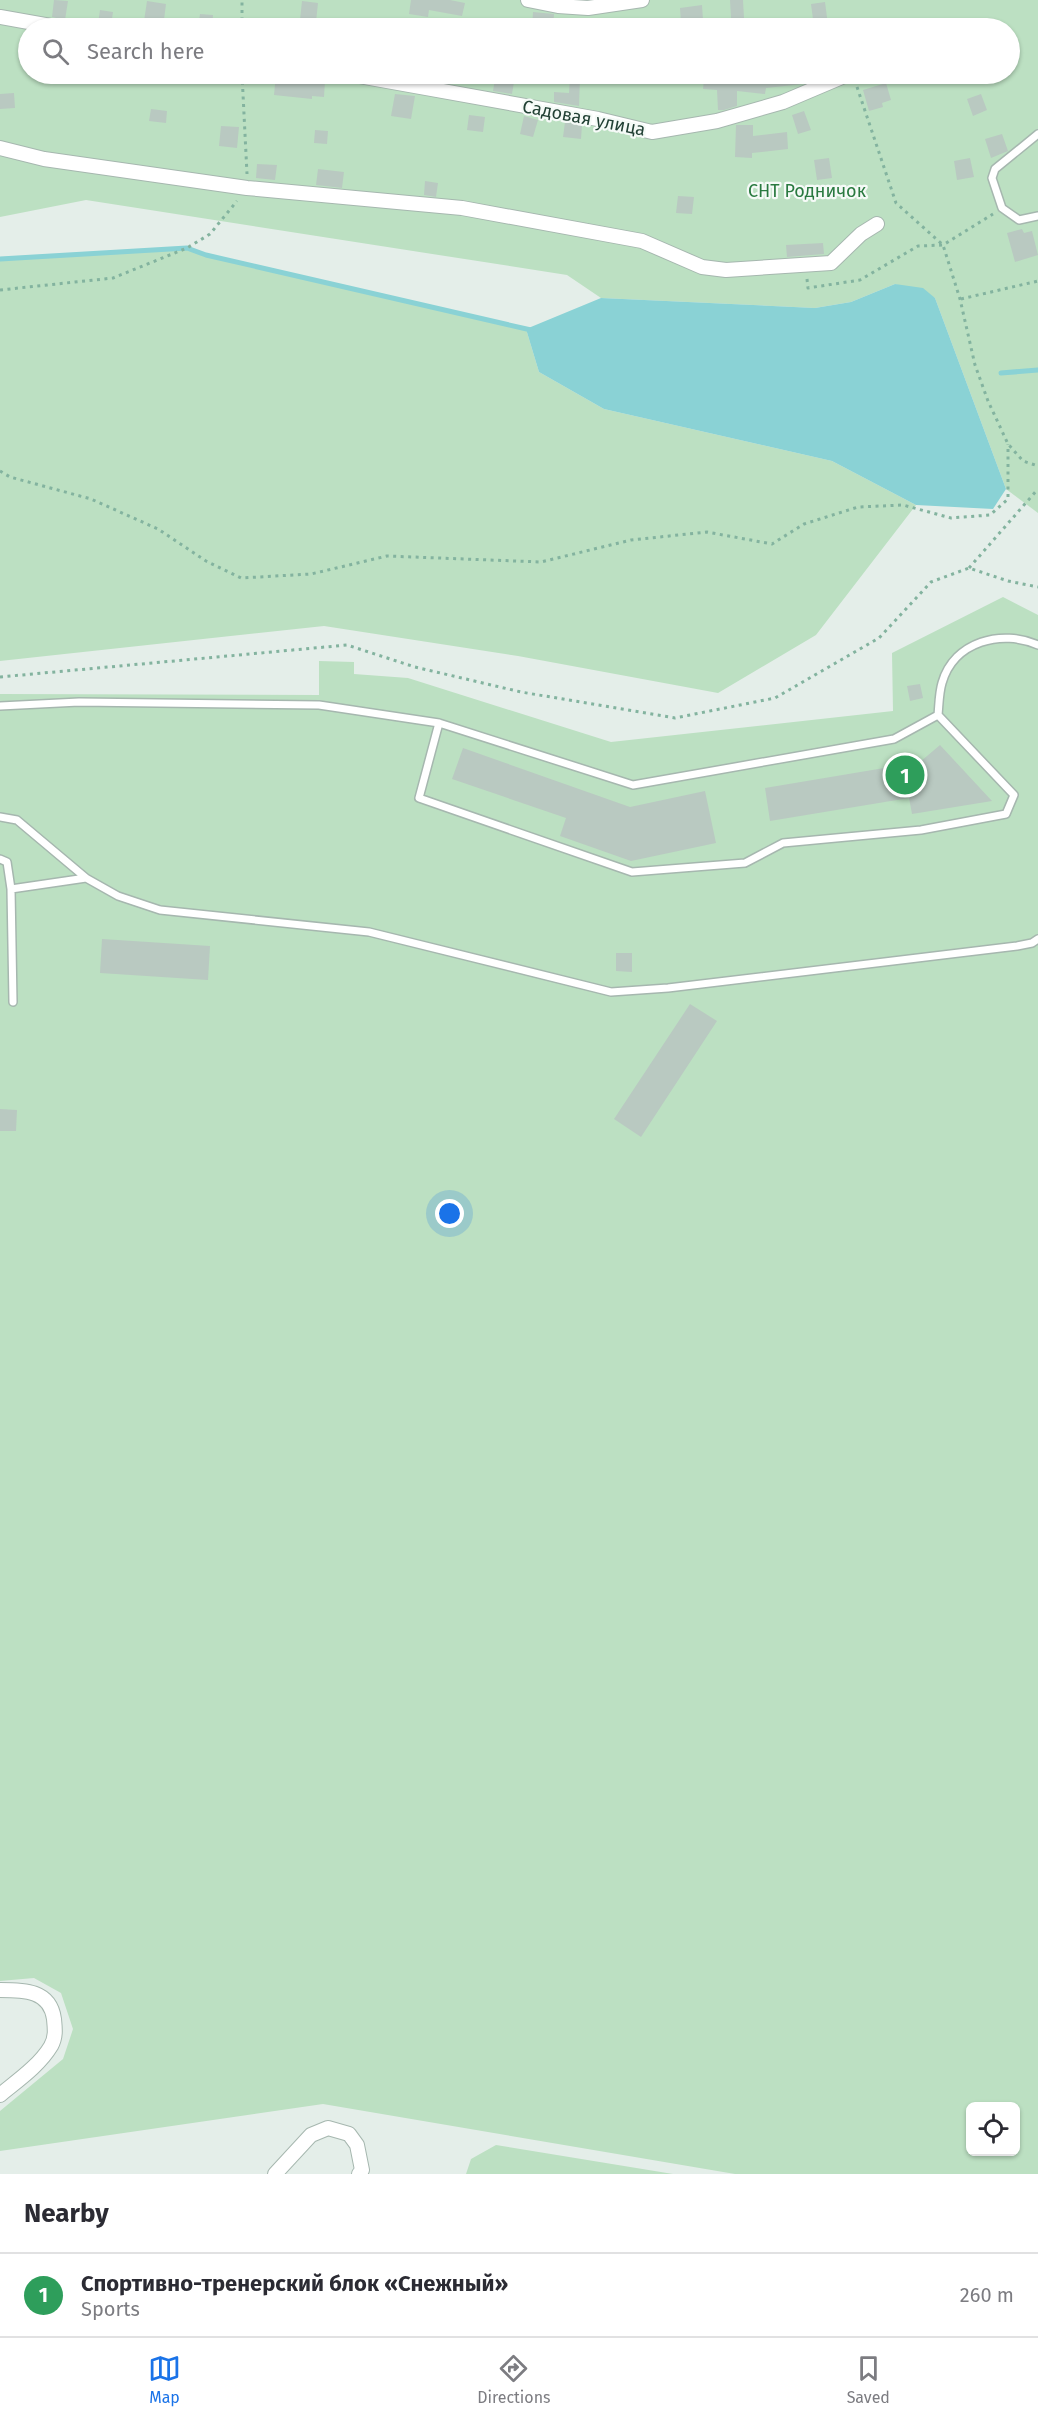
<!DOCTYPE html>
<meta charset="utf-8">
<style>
:root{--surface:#fff;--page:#f2f2f3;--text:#2b2b33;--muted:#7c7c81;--line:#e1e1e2;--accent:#1a73e8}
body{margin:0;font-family:"Fira Sans",sans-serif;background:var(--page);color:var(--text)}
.controls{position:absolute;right:18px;bottom:18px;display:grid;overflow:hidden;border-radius:9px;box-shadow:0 2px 4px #0004}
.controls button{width:54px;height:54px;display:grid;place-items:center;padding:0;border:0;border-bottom:2px solid var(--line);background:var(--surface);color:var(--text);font:30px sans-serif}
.you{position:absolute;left:450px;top:1214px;width:21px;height:21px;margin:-15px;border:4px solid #fff;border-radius:50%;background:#1a73e8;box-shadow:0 0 0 9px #1a73e833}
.badge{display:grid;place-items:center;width:39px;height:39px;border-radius:50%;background:var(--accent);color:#fff;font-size:20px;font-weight:700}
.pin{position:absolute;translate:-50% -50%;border:3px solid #fff;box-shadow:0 2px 6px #0006}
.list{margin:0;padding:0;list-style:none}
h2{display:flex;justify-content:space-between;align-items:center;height:78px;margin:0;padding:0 24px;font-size:26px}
h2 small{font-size:20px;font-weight:400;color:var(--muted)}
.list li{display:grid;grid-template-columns:39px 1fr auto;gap:18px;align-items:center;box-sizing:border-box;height:84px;padding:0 24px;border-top:2px solid var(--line)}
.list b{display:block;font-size:22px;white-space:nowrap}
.list p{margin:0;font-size:20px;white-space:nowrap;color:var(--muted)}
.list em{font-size:20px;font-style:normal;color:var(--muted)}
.icon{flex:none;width:33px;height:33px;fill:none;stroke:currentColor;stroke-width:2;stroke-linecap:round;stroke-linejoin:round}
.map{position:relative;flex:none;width:1038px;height:2174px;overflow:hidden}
.search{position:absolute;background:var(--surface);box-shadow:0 2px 4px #0004;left:18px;right:18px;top:18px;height:66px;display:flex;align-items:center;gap:15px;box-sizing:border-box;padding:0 21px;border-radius:33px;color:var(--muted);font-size:22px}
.sheet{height:162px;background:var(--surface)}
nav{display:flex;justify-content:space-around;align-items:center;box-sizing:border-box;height:84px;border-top:2px solid var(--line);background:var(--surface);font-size:16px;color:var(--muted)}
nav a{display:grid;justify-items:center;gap:3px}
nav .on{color:var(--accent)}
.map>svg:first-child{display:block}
.green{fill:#bce0c2;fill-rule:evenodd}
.water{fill:#8ad2d5}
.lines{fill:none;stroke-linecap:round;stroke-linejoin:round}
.stream{stroke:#8ad2d5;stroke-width:5}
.building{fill:#b9c9c1}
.lane-casing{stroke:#a6b7af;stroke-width:10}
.street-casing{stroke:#a6b7af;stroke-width:16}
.path{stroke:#83b39f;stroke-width:3;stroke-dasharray:3 4.5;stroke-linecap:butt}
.lane{stroke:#fff;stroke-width:7}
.street{stroke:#fff;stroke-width:14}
.labels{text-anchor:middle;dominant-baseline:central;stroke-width:4.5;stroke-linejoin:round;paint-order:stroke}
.street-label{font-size:18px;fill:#224135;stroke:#f5faf7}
.park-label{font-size:18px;fill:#2a7a40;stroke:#f5faf7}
</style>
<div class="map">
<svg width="1038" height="2174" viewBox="0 0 1038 2174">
<rect width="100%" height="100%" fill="#e4eee9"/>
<path class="green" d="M 0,0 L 1038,0 L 1038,513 L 1006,489 L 935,298 L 895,284 L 851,302 L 815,308 L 601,298 L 567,275 L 86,200 L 0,217 ZM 28,28 L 1010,28 L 1010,74 L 28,74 Z
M 187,248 L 206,255 L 526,329 L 539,372 L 604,409 L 832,461 L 916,505 L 816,635 L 718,693 L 518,656 L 324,626 L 0,661 L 0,259 Z
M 1003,597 L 1038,615 L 1038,2174 L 735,2174 L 323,2104 L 0,2151 L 0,2111 L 63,2059 L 73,2029 L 61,1993 L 34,1978 L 0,1981 L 0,694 L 319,695 L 319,661 L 354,662 L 354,674 L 408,678 L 611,742 L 893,711 L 892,653 ZM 970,2106 L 1016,2106 L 1016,2152 L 970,2152 Z
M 496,2145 L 673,2174 L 466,2174 L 471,2159 Z"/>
<path class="water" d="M 895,284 L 923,288 L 935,298 L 1006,489 L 993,509 L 916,505 L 832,461 L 604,409 L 539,372 L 526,329 L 601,298 L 815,308 L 851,302 Z"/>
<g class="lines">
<path class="stream" d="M 0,259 L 187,248 L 206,255 L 531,330
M 1001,373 L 1038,370"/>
</g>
<path class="building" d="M 54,0 L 68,1 L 65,20 L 52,17 Z
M 411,0 L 450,0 L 465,3 L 462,16 L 429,10 L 428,17 L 409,14 Z
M 730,0 L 743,0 L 744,18 L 731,18 Z
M 147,1 L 166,4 L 163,28 L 143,28 Z
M 302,1 L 318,3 L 316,22 L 300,20 Z
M 825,2 L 828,25 L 814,27 L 811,4 Z
M 702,5 L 703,20 L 681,23 L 680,8 Z
M 100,10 L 113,12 L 111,26 L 98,24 Z
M 533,12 L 554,14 L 553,28 L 532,28 Z
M 200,14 L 213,15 L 212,28 L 198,28 Z
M 276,74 L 325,80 L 324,97 L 312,96 L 312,99 L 274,95 Z
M 752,74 L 814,74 L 815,79 L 803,84 L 766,88 L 765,94 L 737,91 L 737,106 L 724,110 L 718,110 L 717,90 L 703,89 L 704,80 L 752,78 Z
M 570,77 L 580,78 L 579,106 L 554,102 L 554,92 L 569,93 Z
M 495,79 L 514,82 L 512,94 L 493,91 Z
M 886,83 L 891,100 L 882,103 L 883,107 L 869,111 L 863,90 Z
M 14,93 L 15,108 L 0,109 L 0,94 Z
M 395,94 L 415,96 L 411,119 L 391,116 Z
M 981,94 L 987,110 L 973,116 L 967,99 Z
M 151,109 L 167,111 L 166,123 L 149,121 Z
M 804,111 L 811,130 L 798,134 L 792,115 Z
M 469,115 L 485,117 L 483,132 L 467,130 Z
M 524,116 L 538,120 L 533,137 L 520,134 Z
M 565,122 L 582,125 L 581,139 L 563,137 Z
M 736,125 L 753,125 L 753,136 L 787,132 L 788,149 L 752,153 L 752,158 L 735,157 Z
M 221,126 L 239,127 L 237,148 L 219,146 Z
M 315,130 L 328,131 L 327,144 L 314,143 Z
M 1002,134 L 1008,151 L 991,158 L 985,139 Z
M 829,158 L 832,178 L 817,180 L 814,160 Z
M 970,158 L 974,177 L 957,180 L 954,161 Z
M 257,164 L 277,165 L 275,180 L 256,178 Z
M 318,169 L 344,172 L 342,188 L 316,185 Z
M 425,181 L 438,183 L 436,197 L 424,195 Z
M 678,196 L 694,197 L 692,214 L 676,213 Z
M 1022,229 L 1024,233 L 1032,231 L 1038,255 L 1015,262 L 1007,233 Z
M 823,243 L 824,254 L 787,257 L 786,245 Z
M 920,684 L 923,698 L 910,701 L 907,686 Z
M 940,745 L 992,801 L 912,814 L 909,798 L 770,821 L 765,788 L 920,762 Z
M 463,748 L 630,807 L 705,791 L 716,843 L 631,861 L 560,836 L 566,818 L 452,779 Z
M 102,939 L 210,946 L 208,980 L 100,973 Z
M 616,953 L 632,953 L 632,972 L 616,971 Z
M 690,1004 L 717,1021 L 641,1137 L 614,1119 Z
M 0,1109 L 17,1110 L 16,1131 L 0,1131 Z"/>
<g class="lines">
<g class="lane-casing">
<path id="lane" d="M 1038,134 L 995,169 L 992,178 L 1002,208 L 1019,220 L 1038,216
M 0,706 L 79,702 L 319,705 L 439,723 L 633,785 L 894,739 L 938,715 C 939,705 939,693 942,683 C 954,641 1002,629 1038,645
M 439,723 L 419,798 L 632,872 L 745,863 L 783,843 L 921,830 L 1006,814 L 1014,795 L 938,715
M 0,817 L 17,820 L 86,878 L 118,896 L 160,910 L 369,932 L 611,992 L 668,988 L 1017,946 L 1032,943 L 1038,939
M 0,859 L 7,862 L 11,889 L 86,878
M 11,889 L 13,1002"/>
</g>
<g class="street-casing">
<path id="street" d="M 528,0 L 558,6 L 588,8 L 642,0
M 0,17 L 62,28
M 348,74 L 598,119 L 652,132 L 717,121 L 783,102 L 849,74
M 0,148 L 44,159 L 247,188 L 462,208 L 642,241 L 702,267 L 726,270 L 831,263 L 861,234 L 877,224
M 0,1990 C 24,1990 50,1990 54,2019 C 55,2029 56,2037 51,2046 C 39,2066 17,2081 0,2095
M 275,2174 L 311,2135 L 328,2128 L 349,2134 L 357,2145 L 362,2170 L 359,2174"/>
</g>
<path class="path" d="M 242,28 L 242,0
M 242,74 L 247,174
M 857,87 L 896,203 L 943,245 L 960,299 L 975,365 L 988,401 L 1008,444 L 1023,461 L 1038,466
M 807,279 L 808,288 L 860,280 L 918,246 L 943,245 L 993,214
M 0,290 L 113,278 L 187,248 L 210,234 L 237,201
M 961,299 L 1038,281
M 0,471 L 10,477 L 91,499 L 158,529 L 206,561 L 241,578 L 311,574 L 387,556 L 541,562 L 631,540 L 707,532 L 772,544 L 804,524 L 858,507 L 903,505 L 951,518 L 990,515 L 1008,499 L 1008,444
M 969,568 L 1038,489
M 0,677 L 347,645 L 415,667 L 521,692 L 675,718 L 775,698 L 879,638 L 931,582 L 969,568 L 1008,581 L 1038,587"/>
<use href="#lane" class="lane"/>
<use href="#street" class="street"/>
</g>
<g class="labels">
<g class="street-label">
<text transform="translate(584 118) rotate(11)">Садовая улица</text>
</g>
<g class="park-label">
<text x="807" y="191">СНТ Родничок</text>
</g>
</g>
</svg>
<div class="controls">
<button><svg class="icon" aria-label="locate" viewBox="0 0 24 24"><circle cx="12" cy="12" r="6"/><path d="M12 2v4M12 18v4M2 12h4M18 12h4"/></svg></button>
</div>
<div class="you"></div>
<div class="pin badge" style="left:905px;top:775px;background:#2e9e5b">1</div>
<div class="search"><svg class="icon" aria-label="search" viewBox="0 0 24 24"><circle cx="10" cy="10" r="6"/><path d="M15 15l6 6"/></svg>Search here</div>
</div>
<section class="sheet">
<h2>Nearby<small></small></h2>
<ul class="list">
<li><span class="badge" style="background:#2e9e5b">1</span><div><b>Спортивно-тренерский блок «Снежный»</b><p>Sports</p></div><em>260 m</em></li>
</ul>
</section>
<nav>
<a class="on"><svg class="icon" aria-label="map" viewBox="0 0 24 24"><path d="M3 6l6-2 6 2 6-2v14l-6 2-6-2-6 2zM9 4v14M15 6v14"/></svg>Map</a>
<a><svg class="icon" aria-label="directions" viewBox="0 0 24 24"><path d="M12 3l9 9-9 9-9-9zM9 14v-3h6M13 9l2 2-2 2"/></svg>Directions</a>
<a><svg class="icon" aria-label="saved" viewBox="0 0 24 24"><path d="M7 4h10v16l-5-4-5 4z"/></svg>Saved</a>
</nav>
